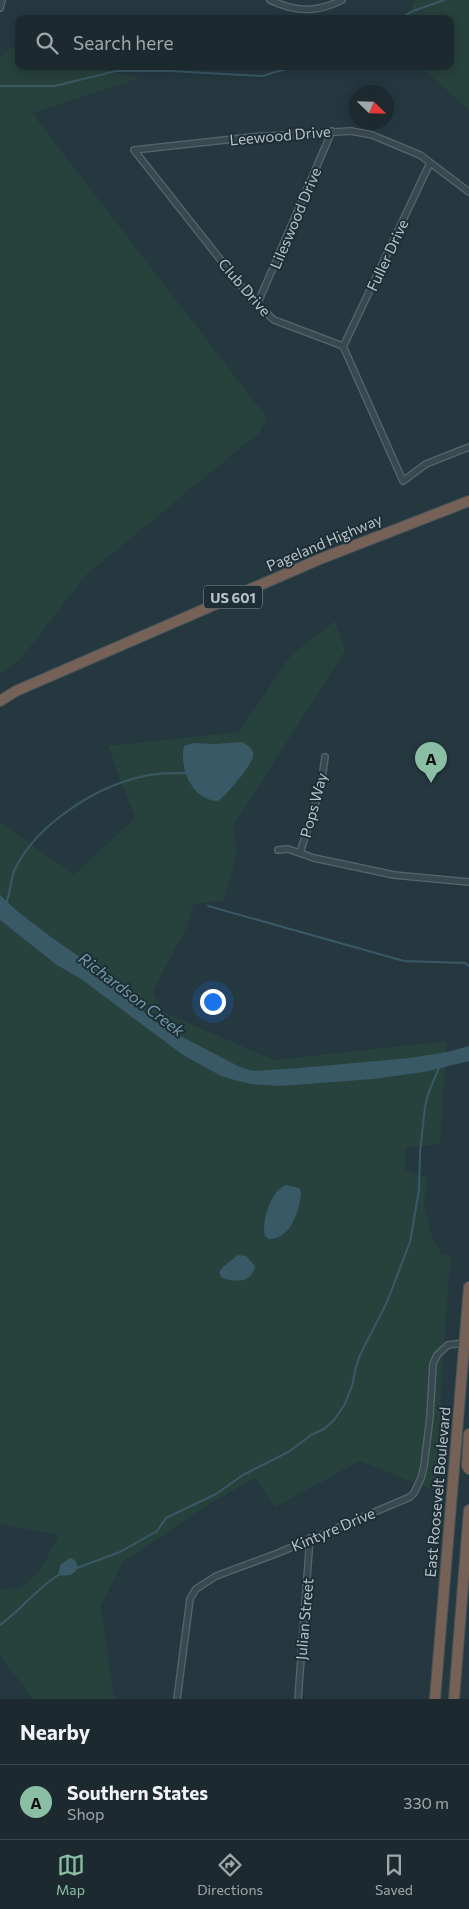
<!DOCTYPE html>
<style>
:root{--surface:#1c2a30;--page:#29363c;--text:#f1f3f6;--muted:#a0a7ab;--line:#3a464c;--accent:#8abfa5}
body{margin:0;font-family:Commissioner,sans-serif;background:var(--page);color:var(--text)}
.compass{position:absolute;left:349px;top:85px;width:45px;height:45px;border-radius:50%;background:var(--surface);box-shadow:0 2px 12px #0003;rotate:113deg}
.you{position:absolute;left:212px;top:1001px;width:18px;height:18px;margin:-12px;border:4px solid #fff;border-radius:50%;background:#1a73e8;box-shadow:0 0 0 8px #1a73e833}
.badge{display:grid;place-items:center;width:32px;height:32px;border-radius:50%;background:var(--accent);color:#111;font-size:16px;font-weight:700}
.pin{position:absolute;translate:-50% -41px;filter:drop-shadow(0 1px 2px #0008)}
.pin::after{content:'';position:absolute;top:26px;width:18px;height:15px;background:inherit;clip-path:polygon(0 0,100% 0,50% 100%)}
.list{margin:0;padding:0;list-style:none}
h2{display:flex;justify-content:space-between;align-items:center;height:65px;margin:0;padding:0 20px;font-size:21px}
h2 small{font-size:16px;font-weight:400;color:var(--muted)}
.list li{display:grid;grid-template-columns:32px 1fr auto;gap:15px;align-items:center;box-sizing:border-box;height:75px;padding:0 20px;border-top:1px solid var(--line)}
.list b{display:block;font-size:19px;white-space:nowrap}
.list p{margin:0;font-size:16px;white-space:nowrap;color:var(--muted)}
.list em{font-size:16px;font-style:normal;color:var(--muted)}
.icon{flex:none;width:28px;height:28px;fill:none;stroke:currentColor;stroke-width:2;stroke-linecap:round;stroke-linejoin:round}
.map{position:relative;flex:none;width:469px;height:1699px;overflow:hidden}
.search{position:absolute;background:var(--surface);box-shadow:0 2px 12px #0003;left:15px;right:15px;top:15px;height:55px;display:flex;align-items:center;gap:12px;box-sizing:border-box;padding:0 18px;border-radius:10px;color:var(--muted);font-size:19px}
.sheet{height:140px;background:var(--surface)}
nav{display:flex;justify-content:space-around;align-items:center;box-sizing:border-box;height:70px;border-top:1px solid var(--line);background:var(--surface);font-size:14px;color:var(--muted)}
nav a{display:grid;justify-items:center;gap:2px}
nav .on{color:var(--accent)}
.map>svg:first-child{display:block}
.green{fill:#27413c}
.water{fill:#395967}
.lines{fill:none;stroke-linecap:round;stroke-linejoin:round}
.stream{stroke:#395967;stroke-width:2}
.street-casing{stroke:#57666d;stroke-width:8}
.highway-casing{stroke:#44535a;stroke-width:12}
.street{stroke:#394950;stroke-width:5.5}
.highway{stroke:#756156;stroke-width:10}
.labels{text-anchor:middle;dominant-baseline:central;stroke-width:4;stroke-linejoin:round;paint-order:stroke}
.shield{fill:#1e2e35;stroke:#88969d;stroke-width:1}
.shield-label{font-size:14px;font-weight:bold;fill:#b6c3ca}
.street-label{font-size:15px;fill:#b6c3ca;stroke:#1e2e35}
.water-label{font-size:16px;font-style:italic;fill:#6f98a9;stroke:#1e2e35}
</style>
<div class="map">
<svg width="469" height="1699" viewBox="0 0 469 1699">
<rect width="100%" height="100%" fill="#253840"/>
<path class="green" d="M 416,0 L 469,0 L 469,110 L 420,66 L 450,66 L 450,19 L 405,19 Z
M 10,47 L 19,49 L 19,66 L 90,66 L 140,78 L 32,113 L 267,418 L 260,432 L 86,575 L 20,660 L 0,673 L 0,57 Z
M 335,621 L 345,651 L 233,826 L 237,854 L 223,901 L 194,904 L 186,929 L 153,990 L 161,1011 L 274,1060 L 447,1041 L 440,1144 L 406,1147 L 405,1170 L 428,1178 L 424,1205 L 433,1239 L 442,1255 L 451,1255 L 442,1366 L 438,1492 L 360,1461 L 275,1507 L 255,1478 L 212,1502 L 123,1562 L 100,1608 C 107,1638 109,1668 114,1699 L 33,1699 L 0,1655 L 0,1589 L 21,1588 L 41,1569 L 59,1535 L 0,1524 L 0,822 L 74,875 L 135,818 L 108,746 L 239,732 L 291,655 Z"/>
<path class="water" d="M 242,742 C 248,745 255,750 253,757 C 250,767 227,795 218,801 C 192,800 179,769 184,746 L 194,743 L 215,744 Z
M 0,895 L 17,911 L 51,937 L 97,969 L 135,1005 L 163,1027 L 240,1067 L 253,1071 L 299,1068 L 410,1058 L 447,1052 L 469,1046 L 469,1061 L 424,1072 L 373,1079 L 280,1086 L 251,1084 L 238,1081 L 221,1076 L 183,1055 L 81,979 L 57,965 L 0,920 Z
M 286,1185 L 299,1188 L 301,1192 C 300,1210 291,1239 269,1239 L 265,1236 C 261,1222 271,1190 286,1185 Z
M 238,1255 L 246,1256 L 255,1266 C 251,1284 236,1282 222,1278 L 219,1272 L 223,1267 Z
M 70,1558 L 75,1560 L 78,1567 C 73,1577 68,1576 58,1575 L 60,1565 Z"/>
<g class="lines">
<path class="stream" d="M 399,19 L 413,11 L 444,0
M 0,86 L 55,86 L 116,71 L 171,71 L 262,76 L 296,66
M 6,904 C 11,892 10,878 16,867 C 38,824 94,788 140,777 C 155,773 170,773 186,773
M 208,906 L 404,961 L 465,963 L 469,966
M 77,1568 L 120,1552 L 157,1531 L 166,1518 L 216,1494 L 243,1475 L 290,1451 L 311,1435 L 324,1429 L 334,1420 L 345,1404 L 352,1386 L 355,1371 L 359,1357 L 387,1302 L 410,1242 L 419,1190 L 420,1152 L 425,1107 L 428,1094 L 439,1068
M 0,1625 C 21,1610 38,1587 60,1574"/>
<g class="street-casing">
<path id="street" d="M 270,0 C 296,12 316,13 342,0
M 0,8 L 2,0
M 469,192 L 420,155 L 372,135 L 351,131 L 252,137 L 134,150 L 253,301 L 274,320 L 343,346 L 403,481 L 426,464 L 469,447
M 257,305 L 332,131
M 343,347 L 430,163
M 278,850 L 288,849 L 314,858 L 394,875 L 469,882
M 300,853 L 321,786 L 325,757
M 177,1699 L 190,1599 L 196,1589 L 216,1576 L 278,1553 L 410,1497 L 414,1493 L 421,1478 L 424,1466 L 430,1417 L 433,1364 L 437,1355 L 448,1345 L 464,1343
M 298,1699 L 310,1538"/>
</g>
<g class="highway-casing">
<path id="highway" d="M 0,701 L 16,691 L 320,559 L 469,501
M 469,1434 L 467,1466 L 469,1469
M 435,1699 L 469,1287
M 454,1699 L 469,1510"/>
</g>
<use href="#street" class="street"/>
<use href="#highway" class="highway"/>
</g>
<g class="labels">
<rect class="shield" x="204" y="585.5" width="58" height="23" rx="4"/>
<g class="shield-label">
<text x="233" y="597">US 601</text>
</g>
<g class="street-label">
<text transform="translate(280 135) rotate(-5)">Leewood Drive</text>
<text transform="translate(295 218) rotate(-67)">Lileswood Drive</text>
<text transform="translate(387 255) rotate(-65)">Fuller Drive</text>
<text transform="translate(245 287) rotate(49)">Club Drive</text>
<text transform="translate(324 542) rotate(-23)">Pageland Highway</text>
<text transform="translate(313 805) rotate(-75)">Pops Way</text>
<text transform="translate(437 1492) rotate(-85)">East Roosevelt Boulevard</text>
<text transform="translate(333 1529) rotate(-23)">Kintyre Drive</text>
<text transform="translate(304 1619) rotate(-85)">Julian Street</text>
</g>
<g class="water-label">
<text transform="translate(132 994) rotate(37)">Richardson Creek</text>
</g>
</g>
</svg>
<svg class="compass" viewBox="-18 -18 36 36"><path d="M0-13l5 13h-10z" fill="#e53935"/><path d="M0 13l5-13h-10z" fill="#a0a7ab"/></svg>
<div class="you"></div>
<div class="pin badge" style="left:431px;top:783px">A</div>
<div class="search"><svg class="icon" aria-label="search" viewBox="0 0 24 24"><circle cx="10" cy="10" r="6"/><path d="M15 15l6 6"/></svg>Search here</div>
</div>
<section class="sheet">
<h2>Nearby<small></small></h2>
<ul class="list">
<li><span class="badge">A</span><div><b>Southern States</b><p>Shop</p></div><em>330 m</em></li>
</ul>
</section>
<nav>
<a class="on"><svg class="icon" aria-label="map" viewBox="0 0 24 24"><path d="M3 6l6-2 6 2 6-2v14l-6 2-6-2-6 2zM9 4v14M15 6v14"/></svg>Map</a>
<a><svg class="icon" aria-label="directions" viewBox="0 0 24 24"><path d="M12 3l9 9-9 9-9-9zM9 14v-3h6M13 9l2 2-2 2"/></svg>Directions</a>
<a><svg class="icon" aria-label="saved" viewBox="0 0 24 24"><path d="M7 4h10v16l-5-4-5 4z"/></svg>Saved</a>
</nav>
